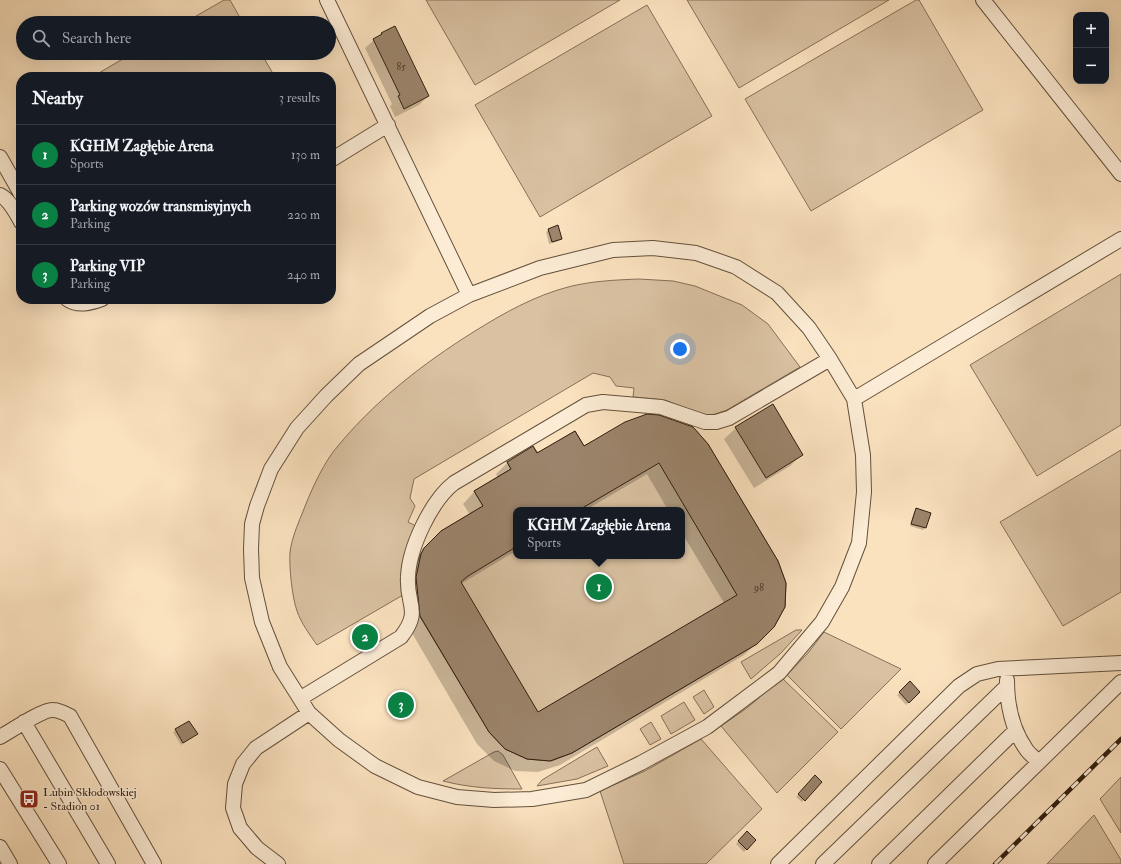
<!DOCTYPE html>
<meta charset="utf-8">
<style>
:root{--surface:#171b24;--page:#242831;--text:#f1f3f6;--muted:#9ea1a6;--line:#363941;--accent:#0b8043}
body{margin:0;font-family:"IM FELL Double Pica",serif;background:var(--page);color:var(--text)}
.controls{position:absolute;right:12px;top:12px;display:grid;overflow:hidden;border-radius:8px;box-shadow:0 4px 16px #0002}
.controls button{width:36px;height:36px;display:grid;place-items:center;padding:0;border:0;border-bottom:1px solid var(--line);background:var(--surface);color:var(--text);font:20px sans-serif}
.you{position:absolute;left:680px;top:349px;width:14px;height:14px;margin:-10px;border:3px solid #fff;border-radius:50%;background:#1a73e8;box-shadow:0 0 0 6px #1a73e833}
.badge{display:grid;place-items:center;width:26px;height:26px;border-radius:50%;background:var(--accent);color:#fff;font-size:13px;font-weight:700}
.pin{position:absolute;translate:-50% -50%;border:2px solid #fff;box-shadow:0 1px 4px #0006}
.popup{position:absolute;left:513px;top:507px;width:172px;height:52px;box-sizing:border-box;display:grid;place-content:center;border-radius:8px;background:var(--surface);filter:drop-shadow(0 1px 3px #0005);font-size:13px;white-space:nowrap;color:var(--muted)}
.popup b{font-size:15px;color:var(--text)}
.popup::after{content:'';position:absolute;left:50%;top:100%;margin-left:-8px;border:8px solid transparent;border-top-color:var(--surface)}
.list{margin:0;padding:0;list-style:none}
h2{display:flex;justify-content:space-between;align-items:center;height:52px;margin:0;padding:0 16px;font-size:17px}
h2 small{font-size:13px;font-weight:400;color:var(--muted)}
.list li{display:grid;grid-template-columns:26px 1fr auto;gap:12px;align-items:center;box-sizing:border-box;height:60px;padding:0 16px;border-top:1px solid var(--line)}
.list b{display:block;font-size:15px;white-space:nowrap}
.list p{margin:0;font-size:13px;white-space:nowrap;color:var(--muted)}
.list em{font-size:13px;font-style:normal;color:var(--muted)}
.icon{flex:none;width:22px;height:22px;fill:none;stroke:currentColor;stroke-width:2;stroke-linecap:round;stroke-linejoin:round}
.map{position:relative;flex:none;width:1121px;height:864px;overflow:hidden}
.search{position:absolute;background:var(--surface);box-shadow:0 4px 16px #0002;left:16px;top:16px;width:320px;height:44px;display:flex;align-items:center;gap:10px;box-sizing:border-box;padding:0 14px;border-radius:22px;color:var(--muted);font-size:15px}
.panel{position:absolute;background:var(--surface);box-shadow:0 4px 16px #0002;left:16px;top:72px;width:320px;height:232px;border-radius:16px}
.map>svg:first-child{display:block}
.green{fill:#d9c1a1;stroke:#867058;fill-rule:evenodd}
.shadow{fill:#0003;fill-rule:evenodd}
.building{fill:#9b846b;stroke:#321f10;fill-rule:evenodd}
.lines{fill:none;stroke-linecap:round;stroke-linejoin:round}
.minor-casing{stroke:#64503c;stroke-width:16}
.minor{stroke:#fcecd5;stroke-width:14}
.rail-casing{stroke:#321f10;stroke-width:4.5}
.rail{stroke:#fcecd5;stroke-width:3;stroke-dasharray:9;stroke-linecap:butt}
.labels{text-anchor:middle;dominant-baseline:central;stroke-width:3;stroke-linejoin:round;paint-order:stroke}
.number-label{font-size:10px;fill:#4c3827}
.poi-label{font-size:12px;fill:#321f10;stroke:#fcecd5;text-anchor:start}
</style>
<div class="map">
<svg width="1121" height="864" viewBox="0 0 1121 864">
<rect width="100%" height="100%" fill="#fbe2bf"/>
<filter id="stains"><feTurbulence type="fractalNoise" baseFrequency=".005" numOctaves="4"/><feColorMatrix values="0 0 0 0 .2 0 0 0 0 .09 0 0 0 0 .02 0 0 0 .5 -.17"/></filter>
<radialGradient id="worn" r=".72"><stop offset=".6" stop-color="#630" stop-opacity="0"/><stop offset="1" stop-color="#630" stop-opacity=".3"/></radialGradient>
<path class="green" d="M 224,0 L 230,0 L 243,23 L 184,23 Z
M 426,0 L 620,0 L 475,85 Z
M 687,0 L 889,0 L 739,88 Z
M 916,0 L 919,0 L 983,110 L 811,211 L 745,99 Z
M 647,5 L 712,116 L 540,217 L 475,105 Z
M 133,53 L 261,53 L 275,77 L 92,77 Z
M 1121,274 L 1121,425 L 1037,476 L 970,365 Z
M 639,279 L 673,281 L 695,286 L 742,305 L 768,324 L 800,367 L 727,410 L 712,415 L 701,414 L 665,400 L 633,397 L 634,388 L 616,386 L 610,377 L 593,373 L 414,479 L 410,498 L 415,506 L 408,522 L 418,527 C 404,553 400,565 403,595 L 317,645 C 310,635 301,623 297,611 C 292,597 289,567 290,552 C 292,538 297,526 302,514 C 310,493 320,470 333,452 C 372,403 422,364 475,331 C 504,313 534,296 568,287 C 591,281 615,280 639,279 Z
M 648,414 L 671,416 L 692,426 L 708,444 L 778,561 L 786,583 L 785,607 L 774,627 L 757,644 L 572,753 L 551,761 L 527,759 L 505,749 L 489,732 L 419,615 L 412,592 L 414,569 L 424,548 L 441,531 L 483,506 L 474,491 L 511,469 L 506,460 L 532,445 L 538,453 L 575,431 L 584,446 ZM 516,510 L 682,510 L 682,556 L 516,556 Z
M 1121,450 L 1121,592 L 1063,626 L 1000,522 Z
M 796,630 L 802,630 L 781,653 L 751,679 L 741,662 Z
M 824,632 L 901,669 L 841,729 L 787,675 L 808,653 Z
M 782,678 L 838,732 L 777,793 L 721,726 L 747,708 Z
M 704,690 L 714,707 L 704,714 L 693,697 Z
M 684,702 L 695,720 L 671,734 L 661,716 Z
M 651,722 L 661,739 L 650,745 L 640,729 Z
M 701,739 L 762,809 L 706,864 L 624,864 L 600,791 L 645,771 Z
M 597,747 L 608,766 L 577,779 L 537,786 L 542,780 Z
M 498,751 L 503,755 L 522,789 C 495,789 470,788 443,781 L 494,752 Z
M 1121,777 L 1121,833 L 1100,799 Z
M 1094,815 L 1121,860 L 1121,864 L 1047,864 Z"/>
<path class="shadow" d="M 382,33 L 428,96 L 419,105 L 395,117 L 390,106 L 392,104 L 365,48 Z
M 548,230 L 561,239 L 559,241 L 549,244 L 546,232 Z
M 647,415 L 761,639 L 744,655 L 560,765 L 538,772 L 515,771 L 494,761 L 477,744 L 409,628 L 413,560 L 442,532 L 470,515 L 463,504 L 474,492 L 498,478 L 496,474 L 508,462 L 537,455 L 584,448 ZM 647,474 L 668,510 L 682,510 L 682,533 L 724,603 L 538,713 L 461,584 L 516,551 L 516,510 L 586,510 Z
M 736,428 L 801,455 L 790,466 L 754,488 L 724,439 Z
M 917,510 L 925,528 L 923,530 L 910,526 L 914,512 Z
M 910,683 L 919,692 L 906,705 L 897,695 Z
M 176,730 L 196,734 L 181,745 L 173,732 Z
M 815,777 L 821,782 L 802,802 L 796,797 Z
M 747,833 L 755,840 L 744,852 L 736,844 Z"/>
<path class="building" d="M 395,26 L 429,96 L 404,109 L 398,96 L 400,95 L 373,39 L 382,34 L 381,33 Z
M 558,225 L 562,239 L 552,242 L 548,229 Z
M 773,404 L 803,455 L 766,478 L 735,427 Z
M 647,414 L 659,415 L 693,427 L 708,444 L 778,561 L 786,583 L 785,607 L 774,627 L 757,644 L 572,753 L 550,761 L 527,759 L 505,749 L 489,732 L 420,616 L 416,577 L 421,554 L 424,548 L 441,531 L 483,506 L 474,491 L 511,469 L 507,462 L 533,446 L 537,453 L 575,431 L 584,446 L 625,422 ZM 659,463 L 737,595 L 538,712 L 461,582 L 468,576 L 516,547 L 516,510 L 579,510 Z
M 916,508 L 931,513 L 926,528 L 911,524 Z
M 910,681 L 920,692 L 909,703 L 899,692 Z
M 189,721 L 198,734 L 183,743 L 175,729 Z
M 815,775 L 822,782 L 805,801 L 798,794 Z
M 747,831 L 756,840 L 747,850 L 738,841 Z"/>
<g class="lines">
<g class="minor-casing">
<path id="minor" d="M 327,0 L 469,295
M 983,0 L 1121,174
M 0,157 L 21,194
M 331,160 L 388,125
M 0,195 C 10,200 16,213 21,222
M 653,248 L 696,253 L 736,267 L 777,293 L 809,328 L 830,359 L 854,399 L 863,455 L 864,492 L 859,543 L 842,587 L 822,622 L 779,673 L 707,727 L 641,763 L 586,790 L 532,799 L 494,800 L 457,797 L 418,787 L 375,766 L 339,740 L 309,713 L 280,667 L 262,622 L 252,578 L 251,549 L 252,524 L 257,506 L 271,469 L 297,428 L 326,396 L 359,364 L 430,316 L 469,295 L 540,268 L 613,250 Z
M 67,299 C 78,307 91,303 102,299
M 854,399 L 1121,239
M 1007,680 C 1007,704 1012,729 1026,749 C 1029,754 1035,758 1039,762
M 301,698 L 401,637 C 422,610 406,605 408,577 C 409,548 431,501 454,483 L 586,405 L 603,402 L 661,407 L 705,422 L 716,422 L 729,418 L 830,359
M 24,722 L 108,864
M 0,737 C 9,732 43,709 53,710 C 59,710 64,713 70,716 L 154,864
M 0,769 L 59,864
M 0,847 L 10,864
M 278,864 L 257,848 L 240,828 L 233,808 L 235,784 L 243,764 L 256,748 L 309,713
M 778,864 L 959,686 L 977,674 L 998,669 L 1121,663
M 823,864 L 1007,686
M 879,864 L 1015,731
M 935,864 L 1121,682"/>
</g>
<use href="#minor" class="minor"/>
<g class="rail-casing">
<path id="rail" d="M 995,864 L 1121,739"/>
</g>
<use href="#rail" class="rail"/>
</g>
<defs>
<g id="bus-square" transform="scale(1)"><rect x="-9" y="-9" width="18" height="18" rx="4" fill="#8f2418" stroke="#fcecd5"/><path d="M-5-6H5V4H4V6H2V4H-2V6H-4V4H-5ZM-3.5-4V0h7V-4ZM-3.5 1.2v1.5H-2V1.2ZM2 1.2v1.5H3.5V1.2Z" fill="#fff"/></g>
</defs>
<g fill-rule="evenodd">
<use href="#bus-square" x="29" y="799"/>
</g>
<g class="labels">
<g class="number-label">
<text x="401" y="67">85</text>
<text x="759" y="588">98</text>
</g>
<g class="poi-label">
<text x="43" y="792">Lubin Skłodowskiej<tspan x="43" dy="14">- Stadion 01</tspan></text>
</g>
</g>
<rect width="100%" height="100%" filter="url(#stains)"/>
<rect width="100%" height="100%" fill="url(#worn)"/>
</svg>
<div class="controls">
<button>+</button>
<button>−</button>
</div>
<div class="you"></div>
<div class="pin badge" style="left:599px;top:587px">1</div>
<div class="popup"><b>KGHM Zagłębie Arena</b>Sports</div>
<div class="pin badge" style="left:365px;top:637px">2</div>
<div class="pin badge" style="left:401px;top:705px">3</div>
<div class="search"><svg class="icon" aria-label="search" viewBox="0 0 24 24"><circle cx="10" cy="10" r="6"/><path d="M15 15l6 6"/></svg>Search here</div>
<section class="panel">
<h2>Nearby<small>3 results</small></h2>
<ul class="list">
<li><span class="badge">1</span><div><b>KGHM Zagłębie Arena</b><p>Sports</p></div><em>130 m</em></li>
<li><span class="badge">2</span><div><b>Parking wozów transmisyjnych</b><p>Parking</p></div><em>220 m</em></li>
<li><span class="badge">3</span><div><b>Parking VIP</b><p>Parking</p></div><em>240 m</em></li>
</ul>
</section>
</div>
